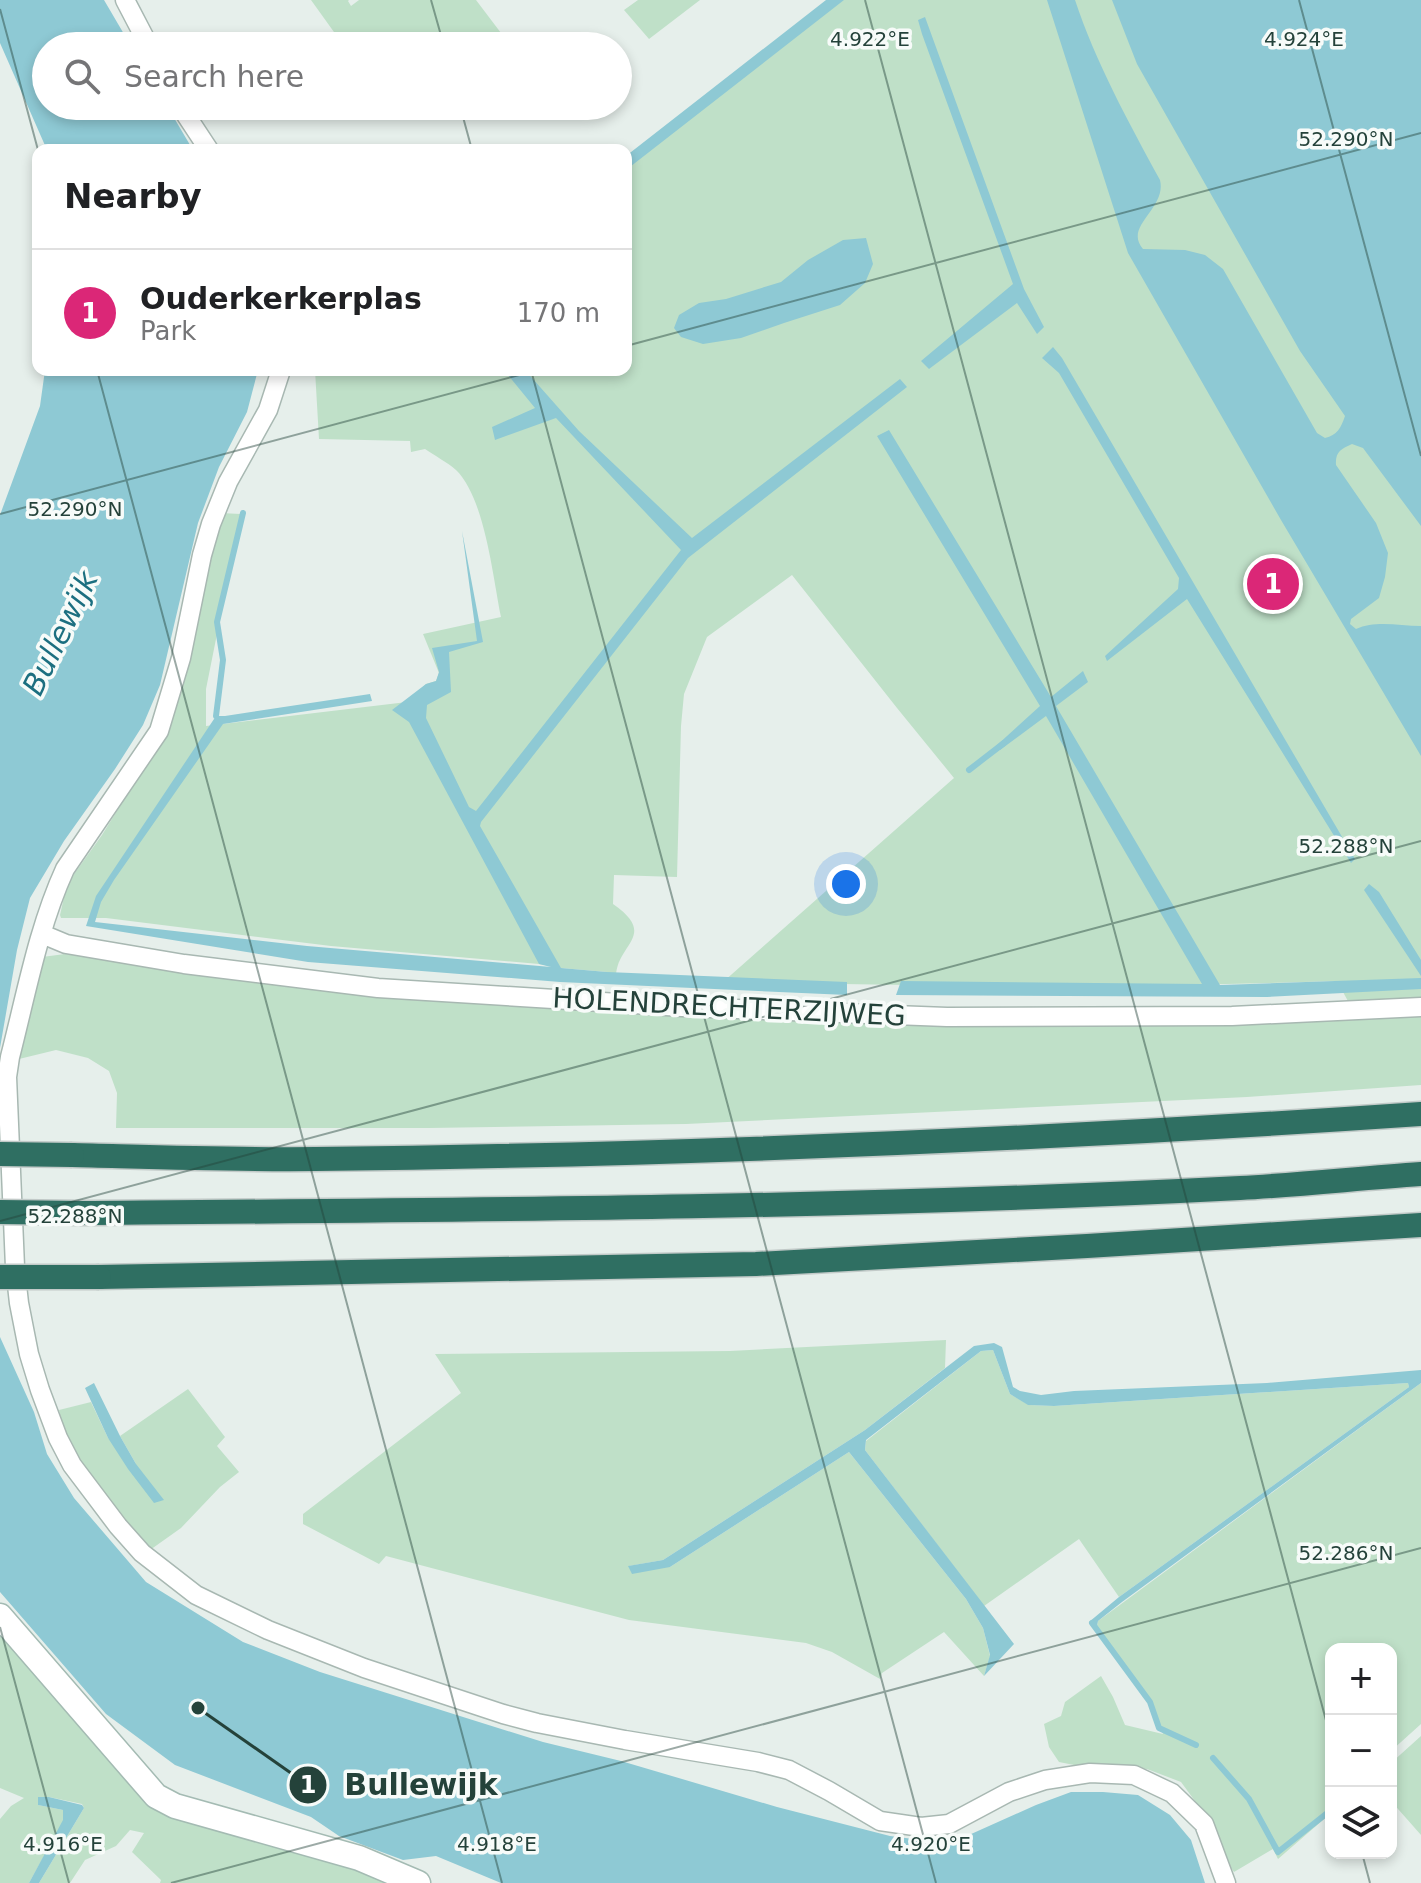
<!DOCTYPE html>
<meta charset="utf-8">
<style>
:root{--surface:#fff;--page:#f2f2f2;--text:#202124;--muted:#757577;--line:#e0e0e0;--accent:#db2777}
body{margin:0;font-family:"DejaVu Sans",sans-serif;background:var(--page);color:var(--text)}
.controls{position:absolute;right:24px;bottom:24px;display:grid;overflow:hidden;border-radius:16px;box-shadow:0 4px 12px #0003}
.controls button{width:72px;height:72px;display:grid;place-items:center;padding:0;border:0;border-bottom:2px solid var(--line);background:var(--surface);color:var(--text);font:40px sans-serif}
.you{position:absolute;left:846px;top:884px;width:28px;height:28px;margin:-20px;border:6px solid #fff;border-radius:50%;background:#1a73e8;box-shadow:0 0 0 12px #1a73e833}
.badge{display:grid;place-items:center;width:52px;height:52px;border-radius:50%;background:var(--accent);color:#fff;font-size:26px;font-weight:700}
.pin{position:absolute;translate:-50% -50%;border:4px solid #fff;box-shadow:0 2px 8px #0006}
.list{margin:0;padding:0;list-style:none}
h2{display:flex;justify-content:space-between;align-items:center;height:104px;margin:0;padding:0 32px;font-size:34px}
h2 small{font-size:26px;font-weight:400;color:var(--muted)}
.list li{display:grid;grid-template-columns:52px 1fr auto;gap:24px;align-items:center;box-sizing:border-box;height:128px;padding:0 32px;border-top:2px solid var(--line)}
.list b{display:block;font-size:30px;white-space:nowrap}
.list p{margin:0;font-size:26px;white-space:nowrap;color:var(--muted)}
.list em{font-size:26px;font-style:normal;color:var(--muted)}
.icon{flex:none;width:44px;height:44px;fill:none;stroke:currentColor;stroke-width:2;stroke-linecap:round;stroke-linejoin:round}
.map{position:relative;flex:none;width:1421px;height:1883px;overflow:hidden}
.search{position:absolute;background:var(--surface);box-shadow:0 4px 12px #0003;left:32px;top:32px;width:600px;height:88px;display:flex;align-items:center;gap:20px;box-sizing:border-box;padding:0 28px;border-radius:44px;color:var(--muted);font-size:30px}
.panel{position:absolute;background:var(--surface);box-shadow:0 4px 12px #0003;left:32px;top:144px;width:600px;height:232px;border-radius:16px}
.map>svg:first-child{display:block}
.green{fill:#bfe0c8}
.water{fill:#8ec9d4}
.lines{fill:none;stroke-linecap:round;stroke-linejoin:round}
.stream{stroke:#8ec9d4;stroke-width:6}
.street-casing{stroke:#a8b8b2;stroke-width:21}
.secondary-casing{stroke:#a4bbb3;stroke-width:27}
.highway-casing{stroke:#c2cac8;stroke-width:27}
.street{stroke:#fff;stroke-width:18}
.secondary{stroke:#fff;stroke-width:24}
.highway{stroke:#2f6f62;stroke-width:24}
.highway-bridge-casing{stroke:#c2cac8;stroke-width:27;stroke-linecap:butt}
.highway-bridge{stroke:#2f6f62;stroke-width:24}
.ticks{fill:none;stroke:#24423a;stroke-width:2;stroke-opacity:0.45}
.labels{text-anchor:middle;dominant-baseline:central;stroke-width:7;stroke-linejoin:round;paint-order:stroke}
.street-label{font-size:28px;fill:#24423a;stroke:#f7fbf9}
.water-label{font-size:30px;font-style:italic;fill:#1c6f80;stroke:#f7fbf9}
.ticks-label{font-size:20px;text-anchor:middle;fill:#24423a;stroke:#f7fbf9;stroke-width:7;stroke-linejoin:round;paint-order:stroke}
.leader{fill:none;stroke:#24423a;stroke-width:3}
.callout-dot{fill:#24423a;stroke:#f7fbf9;stroke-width:3}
.mark-label{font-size:24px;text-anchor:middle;font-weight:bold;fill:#fff}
.callout-label{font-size:30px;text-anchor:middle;font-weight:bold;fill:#24423a;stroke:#f7fbf9;stroke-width:7;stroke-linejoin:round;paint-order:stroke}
</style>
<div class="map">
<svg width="1421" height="1883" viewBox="0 0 1421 1883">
<rect width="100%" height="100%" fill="#e6efeb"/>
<path class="green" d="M 311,0 L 349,0 L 348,1 L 351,6 L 359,0 L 476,0 L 501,33 L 485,46 L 344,46 Z
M 638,0 L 700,0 L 649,39 L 624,10 Z
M 834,0 L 1421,0 L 1421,1085 L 1247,1097 L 686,1124 L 429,1128 L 116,1128 L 117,1093 L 109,1071 L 88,1058 L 56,1050 L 19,1059 L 37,967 L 42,957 L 65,954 L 448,1000 L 745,1014 L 1355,1014 L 1337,981 C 1133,988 928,986 723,982 L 954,778 L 897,708 L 792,575 L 707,637 L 684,694 L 681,726 L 677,877 L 614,875 L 613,904 C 659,936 616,944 616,977 L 607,972 L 561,968 L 539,964 L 331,946 L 106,918 L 61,918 L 60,915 L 67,884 L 102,835 L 154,751 L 220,513 L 241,514 L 206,689 L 206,726 L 407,702 L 426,684 L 436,681 L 439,673 L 423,634 L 501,617 C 493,578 485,498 456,470 C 447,462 435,456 425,449 L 411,452 L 410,441 L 319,439 L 315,370 L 626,370 L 626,158 Z
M 946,1340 L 945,1368 L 865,1430 L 663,1560 L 629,1566 L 670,1567 L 849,1452 L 966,1599 L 983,1628 L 990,1656 L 984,1676 L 944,1632 L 882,1673 L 880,1679 L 832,1652 L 806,1643 L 629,1620 L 386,1556 L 379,1564 L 303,1524 L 303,1514 L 461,1393 L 435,1354 L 730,1351 Z
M 993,1350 L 1010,1394 L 1029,1405 L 1054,1406 L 1408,1383 L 1409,1387 L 1119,1597 L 1079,1539 L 984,1606 L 865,1450 L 866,1441 L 981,1351 Z
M 1421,1383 L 1421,1724 L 1391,1751 L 1391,1649 L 1331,1649 L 1331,1813 L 1278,1859 L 1273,1849 L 1234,1872 L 1224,1858 L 1206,1816 L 1181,1782 L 1147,1769 L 1074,1765 L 1059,1762 L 1049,1747 L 1044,1724 L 1061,1716 L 1065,1702 L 1101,1676 L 1113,1697 L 1125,1725 L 1163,1734 L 1145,1693 L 1097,1626 L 1098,1621 Z
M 188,1389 L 225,1437 L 217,1446 L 239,1472 L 220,1487 L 181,1528 L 150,1550 L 88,1482 L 62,1426 L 59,1410 L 91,1402 L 108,1438 L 136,1464 L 120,1436 Z
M 0,1631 L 137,1790 L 159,1812 L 206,1823 L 396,1883 L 160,1883 L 161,1880 L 132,1852 L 144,1833 L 130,1830 L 116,1846 L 85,1860 L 70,1883 L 39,1883 L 84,1808 L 82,1804 L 49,1797 L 39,1797 L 38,1805 L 63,1810 L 64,1820 L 29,1883 L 0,1883 L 0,1819 L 11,1806 L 24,1798 L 0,1788 Z
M 1421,1736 L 1421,1835 L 1391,1801 L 1391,1763 Z"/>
<path class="water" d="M 0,0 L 104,0 L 131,46 L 46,46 L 46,106 L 167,106 L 193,150 L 47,150 L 0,43 Z
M 826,0 L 844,0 L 626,170 L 626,156 Z
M 1047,0 L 1075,0 C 1096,63 1128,121 1160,180 C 1167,209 1123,226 1143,249 L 1185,250 L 1205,255 L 1223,269 L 1317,433 L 1325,438 C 1337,435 1341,428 1345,416 L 1300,351 L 1137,64 L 1112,0 L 1421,0 L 1421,526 L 1363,448 L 1352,444 C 1341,449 1335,452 1336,465 L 1376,523 L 1388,553 L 1385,577 L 1379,598 L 1351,619 L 1350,624 L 1356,629 C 1376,620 1399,626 1421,626 L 1421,756 L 1281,520 L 1128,253 Z
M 925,17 L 1024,289 L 1044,327 L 1037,334 L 1017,303 L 929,369 L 921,361 L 1013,284 L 922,34 L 918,20 Z
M 866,238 L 873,264 L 865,283 L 840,305 L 784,323 L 741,338 L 703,344 L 681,337 L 674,328 L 679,315 L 699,303 L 726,299 L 781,282 L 808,260 L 843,240 Z
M 1053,347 L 1062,358 L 1355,859 L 1351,863 L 1187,599 L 1107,661 L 1105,656 L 1178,589 L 1179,578 L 1059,373 L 1042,358 Z
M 45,370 L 258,370 L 247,412 L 219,467 L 198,523 L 160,685 L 143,725 L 115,769 L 64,841 L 30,898 L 17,950 L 0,1048 L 0,515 L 40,406 Z
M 504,370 L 525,370 L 579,431 L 692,538 L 900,379 L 907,387 L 688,558 L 481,822 L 480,826 L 561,968 L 607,972 L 847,982 L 847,995 L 560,982 L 308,962 L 86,926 L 96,896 L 216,716 L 225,716 L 370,694 L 372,701 L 223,724 L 114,880 L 101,902 L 95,922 L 307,946 L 551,967 L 539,964 L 409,722 L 392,710 L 426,684 L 436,681 L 439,672 L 432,648 L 477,641 L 462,531 L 483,642 L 449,652 L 451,692 L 427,705 L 426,718 L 469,807 L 476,811 L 681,550 L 556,418 L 495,440 L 492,427 L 535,408 Z
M 889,430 L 1051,697 L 1083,671 L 1088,682 L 1056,706 L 1220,985 L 1421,978 L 1421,989 L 1267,997 L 896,995 L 901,981 L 1202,984 L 1046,716 L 1000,750 L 996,746 L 1040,706 L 877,436 Z
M 1369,884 L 1379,892 L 1421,960 L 1421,976 L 1364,890 Z
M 0,1337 L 34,1412 L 47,1454 L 74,1498 L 146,1582 L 243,1642 L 320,1672 L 543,1742 L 621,1761 L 777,1807 L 890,1836 L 921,1840 L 960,1839 L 1036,1805 L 1071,1792 L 1103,1792 L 1138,1795 L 1170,1815 L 1191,1840 L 1205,1883 L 501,1883 L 436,1856 L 403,1860 L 339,1836 L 311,1817 L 175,1765 L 106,1714 L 0,1592 Z
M 994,1343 L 1002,1347 L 1013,1387 L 1020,1391 L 1041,1395 L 1074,1391 L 1267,1383 L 1421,1370 L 1421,1383 L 1122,1602 L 1098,1621 L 1097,1626 L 1092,1627 L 1089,1622 L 1119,1597 L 1409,1387 L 1408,1383 L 1054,1406 L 1028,1405 L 1010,1394 L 993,1350 L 981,1351 L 866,1440 L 865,1450 L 1014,1644 L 984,1676 L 990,1655 L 983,1628 L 966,1599 L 849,1452 L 670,1567 L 632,1574 L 628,1566 L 663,1560 L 865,1430 L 974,1346 Z
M 94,1383 L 120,1436 L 136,1464 L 164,1500 L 154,1503 L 128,1469 L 108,1438 L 85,1388 Z
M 38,1797 L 49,1797 L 82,1805 L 84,1808 L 39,1883 L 29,1883 L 63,1820 L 63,1810 L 38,1805 Z"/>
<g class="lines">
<path class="stream" d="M 216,716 L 223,660 L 217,622 L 243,513
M 969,770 L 1004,743
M 1092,1623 L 1150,1702 L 1159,1728 L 1196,1745
M 1213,1758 L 1249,1799 L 1278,1852 L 1331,1810"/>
<g class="street-casing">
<path id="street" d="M 125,0 L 149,46
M 180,106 L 209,150
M 281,370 L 268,410 L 228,482 L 211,524 L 202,555 L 181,658 L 159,731 L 65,869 C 38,928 26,995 10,1057 L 7,1077 L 15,1267 L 19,1303 L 29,1354 L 40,1390 L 58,1438 L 72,1465 L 118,1526 L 142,1553 L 196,1595 L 268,1630 L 364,1668 L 503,1714 L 537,1723 L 625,1740 L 758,1762 L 789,1770 L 829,1791 L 880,1821 L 921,1827 L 949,1824 L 1009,1792 L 1045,1780 L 1090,1773 L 1134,1775 L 1172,1793 L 1204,1824 L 1226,1883
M 42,934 L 66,944 L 184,964 L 378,988 L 682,1007 L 947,1017 L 1232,1016 L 1421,1007"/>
</g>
<g class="secondary-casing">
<path id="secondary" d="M 0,1616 L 156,1796 L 175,1806 L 359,1858 L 418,1883"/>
</g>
<g class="highway-casing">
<path id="highway" d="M 72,1155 C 153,1157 235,1160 316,1159 C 685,1155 1053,1139 1421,1114
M 81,1213 C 468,1210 854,1208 1240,1188 C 1300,1185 1361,1178 1421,1174
M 99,1277 L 756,1264 L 1087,1246 L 1421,1225"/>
</g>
<use href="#street" class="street"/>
<use href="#secondary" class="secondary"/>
<use href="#highway" class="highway"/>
<g class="highway-bridge-casing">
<path id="highway-bridge" d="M 0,1154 L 72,1155
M 0,1212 L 81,1213
M 0,1277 L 99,1277"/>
</g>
<use href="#highway-bridge" class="highway-bridge"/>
</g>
<path class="ticks" d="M 431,0 L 444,46M 865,0 L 1331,1739M 1299,0 L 1421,456M 0,9 L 38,150M 460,106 L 472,150M 626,346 L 1421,133M 97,370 L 502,1883M 531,370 L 936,1883M 0,514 L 538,370M 0,1221 L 1421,841M 0,1627 L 69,1883M 1362,1853 L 1370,1883M 171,1883 L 1421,1548"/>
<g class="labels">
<g class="street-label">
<text transform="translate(729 1007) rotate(3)">HOLENDRECHTERZIJWEG</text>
</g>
<g class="water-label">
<text transform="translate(60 633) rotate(-64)">Bullewijk</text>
</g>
</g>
<g class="ticks-label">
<text x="870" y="46">4.922°E</text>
<text x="1304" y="46">4.924°E</text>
<text x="1346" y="146">52.290°N</text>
<text x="75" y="516">52.290°N</text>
<text x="1346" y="853">52.288°N</text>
<text x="75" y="1223">52.288°N</text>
<text x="1346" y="1560">52.286°N</text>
<text x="63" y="1851">4.916°E</text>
<text x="497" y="1851">4.918°E</text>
<text x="931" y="1851">4.920°E</text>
</g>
<path class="leader" d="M198 1708L308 1785"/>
<g class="callout-dot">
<circle cx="198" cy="1708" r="8"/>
<circle cx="308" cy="1785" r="20"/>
</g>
<g class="mark-label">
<text x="308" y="1793">1</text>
</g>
<g class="callout-label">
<text x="421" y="1795">Bullewijk</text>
</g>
</svg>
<div class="controls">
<button>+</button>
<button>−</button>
<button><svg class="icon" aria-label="layers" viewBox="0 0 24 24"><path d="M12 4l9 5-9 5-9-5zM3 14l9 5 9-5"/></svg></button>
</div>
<div class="you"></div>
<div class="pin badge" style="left:1273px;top:584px">1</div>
<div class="search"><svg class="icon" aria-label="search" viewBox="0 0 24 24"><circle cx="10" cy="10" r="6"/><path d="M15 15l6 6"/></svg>Search here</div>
<section class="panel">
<h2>Nearby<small></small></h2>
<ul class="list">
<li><span class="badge">1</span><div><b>Ouderkerkerplas</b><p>Park</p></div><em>170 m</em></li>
</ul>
</section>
</div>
